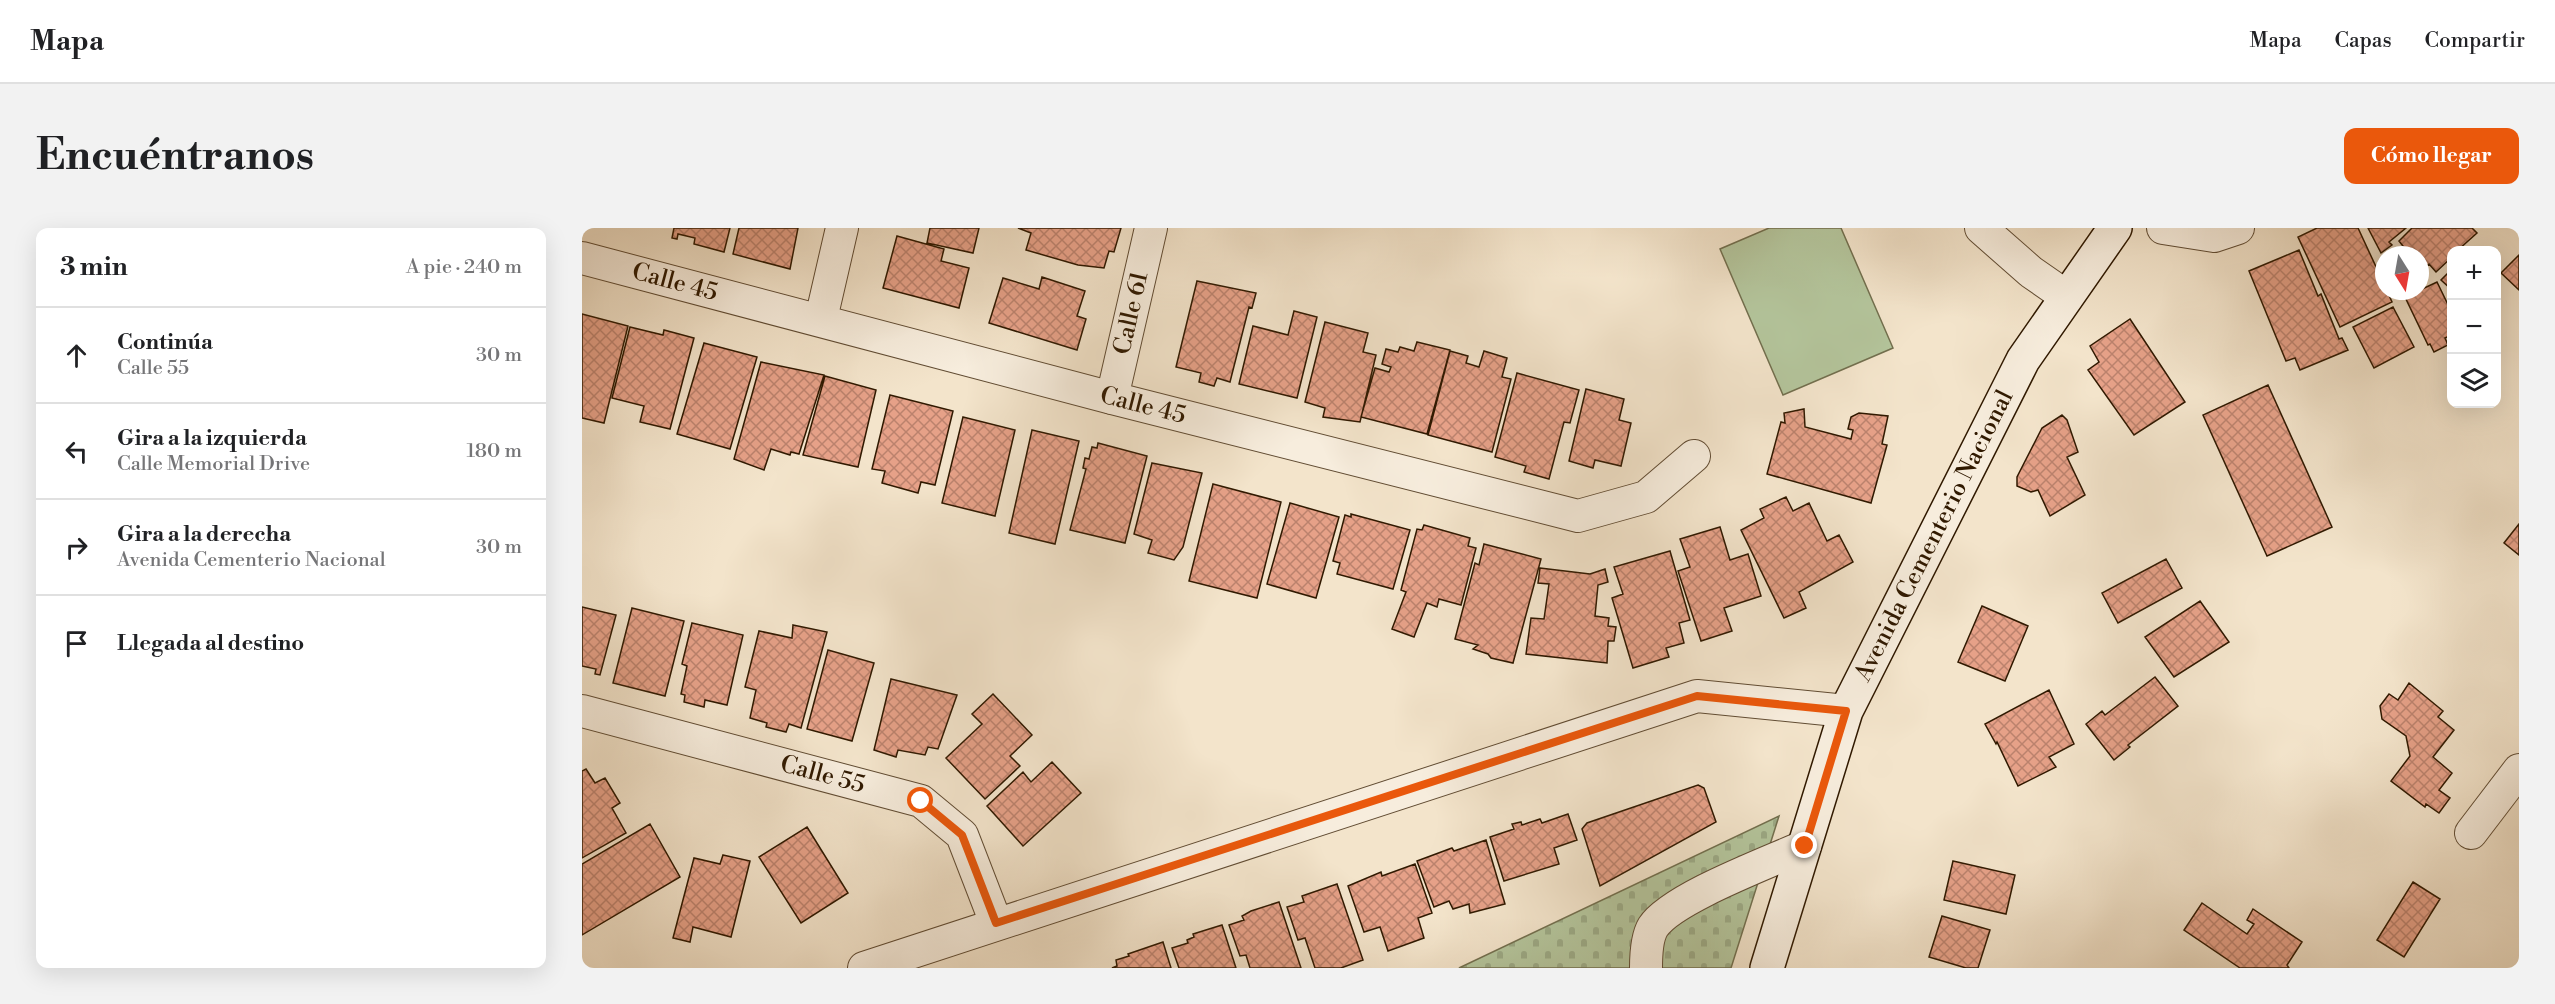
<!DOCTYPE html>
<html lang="es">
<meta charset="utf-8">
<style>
:root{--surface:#fff;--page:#f2f2f2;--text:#202124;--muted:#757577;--line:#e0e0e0;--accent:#ea580c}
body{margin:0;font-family:"Libre Bodoni",serif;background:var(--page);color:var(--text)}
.controls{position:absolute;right:18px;top:18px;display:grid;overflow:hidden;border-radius:12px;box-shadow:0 6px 24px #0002}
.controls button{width:54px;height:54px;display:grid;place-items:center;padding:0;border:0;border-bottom:2px solid var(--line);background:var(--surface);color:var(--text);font:30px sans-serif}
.compass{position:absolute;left:1793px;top:18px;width:54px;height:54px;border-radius:50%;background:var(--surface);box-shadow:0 6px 24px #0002;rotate:169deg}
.stop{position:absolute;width:18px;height:18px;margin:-14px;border:4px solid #ea580c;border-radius:50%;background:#fff}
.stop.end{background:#ea580c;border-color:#fff;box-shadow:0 2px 6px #0008}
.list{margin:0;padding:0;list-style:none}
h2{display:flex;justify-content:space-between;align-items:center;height:78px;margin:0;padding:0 24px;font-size:26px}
h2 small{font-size:20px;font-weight:400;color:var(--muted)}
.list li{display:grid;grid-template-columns:39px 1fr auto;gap:18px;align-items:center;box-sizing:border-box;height:96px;padding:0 24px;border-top:2px solid var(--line)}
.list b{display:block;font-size:22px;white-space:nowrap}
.list p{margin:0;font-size:20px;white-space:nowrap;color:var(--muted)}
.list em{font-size:20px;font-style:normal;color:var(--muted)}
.icon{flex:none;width:33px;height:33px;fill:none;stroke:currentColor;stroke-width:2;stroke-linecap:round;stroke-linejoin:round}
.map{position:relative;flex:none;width:1937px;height:740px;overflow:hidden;border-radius:12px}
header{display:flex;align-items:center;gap:36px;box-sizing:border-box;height:84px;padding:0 30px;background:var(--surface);border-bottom:2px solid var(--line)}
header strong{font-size:28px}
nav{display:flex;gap:33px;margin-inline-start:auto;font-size:21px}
.intro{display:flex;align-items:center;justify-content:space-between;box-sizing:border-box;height:144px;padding:0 36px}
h1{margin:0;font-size:42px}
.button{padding:15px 27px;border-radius:12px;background:var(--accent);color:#fff;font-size:21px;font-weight:700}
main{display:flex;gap:36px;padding:0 36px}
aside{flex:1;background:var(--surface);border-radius:12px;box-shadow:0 6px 24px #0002}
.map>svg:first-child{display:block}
.cemetery{fill:url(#cemetery-stones);stroke:#726f4e;stroke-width:1.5}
.pitch{fill:#b4c59c;stroke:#726f4e;stroke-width:1.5}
.building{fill:url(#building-cross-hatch);stroke:#301900;stroke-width:1.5}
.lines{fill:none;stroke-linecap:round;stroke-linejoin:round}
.street-casing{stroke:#614c33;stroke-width:34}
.secondary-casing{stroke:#301900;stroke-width:36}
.street{stroke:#f7eddd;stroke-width:32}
.secondary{stroke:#f7eddd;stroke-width:33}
.route{stroke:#ea580c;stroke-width:8}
.labels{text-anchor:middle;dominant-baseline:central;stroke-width:6;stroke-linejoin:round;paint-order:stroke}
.street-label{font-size:24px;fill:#301900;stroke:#f7eddd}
</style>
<header>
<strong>Mapa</strong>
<nav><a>Mapa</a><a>Capas</a><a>Compartir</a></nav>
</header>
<div class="intro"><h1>Encuéntranos</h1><a class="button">Cómo llegar</a></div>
<main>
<aside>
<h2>3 min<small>A pie · 240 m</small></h2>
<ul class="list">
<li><svg class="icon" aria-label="ahead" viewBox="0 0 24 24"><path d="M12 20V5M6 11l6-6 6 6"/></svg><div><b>Continúa</b><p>Calle 55</p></div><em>30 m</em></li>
<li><svg class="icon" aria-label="left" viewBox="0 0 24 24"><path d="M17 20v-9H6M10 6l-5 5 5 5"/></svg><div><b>Gira a la izquierda</b><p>Calle Memorial Drive</p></div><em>180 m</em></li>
<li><svg class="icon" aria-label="right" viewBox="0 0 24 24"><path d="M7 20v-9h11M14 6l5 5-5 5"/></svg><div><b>Gira a la derecha</b><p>Avenida Cementerio Nacional</p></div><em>30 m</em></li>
<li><svg class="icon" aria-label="arrive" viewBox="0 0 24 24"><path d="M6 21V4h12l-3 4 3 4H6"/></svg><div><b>Llegada al destino</b></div></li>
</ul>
</aside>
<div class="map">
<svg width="1937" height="740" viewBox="0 0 1937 740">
<defs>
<pattern id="cemetery-stones" width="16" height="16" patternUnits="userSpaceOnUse" patternTransform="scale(1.5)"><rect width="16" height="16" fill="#b4c59c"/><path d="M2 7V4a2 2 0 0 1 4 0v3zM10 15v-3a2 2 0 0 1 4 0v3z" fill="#9ba985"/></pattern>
<pattern id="building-cross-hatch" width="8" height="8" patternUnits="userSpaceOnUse" patternTransform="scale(1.5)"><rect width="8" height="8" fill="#e6a188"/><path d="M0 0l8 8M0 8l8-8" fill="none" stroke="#bb826d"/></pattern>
</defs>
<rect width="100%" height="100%" fill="#f3e4cb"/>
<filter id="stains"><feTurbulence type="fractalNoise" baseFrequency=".00333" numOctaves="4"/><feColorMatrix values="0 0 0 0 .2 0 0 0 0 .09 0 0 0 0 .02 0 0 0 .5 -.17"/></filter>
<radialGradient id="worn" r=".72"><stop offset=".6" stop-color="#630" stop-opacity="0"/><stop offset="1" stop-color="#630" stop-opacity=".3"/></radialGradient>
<path class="cemetery" d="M 1197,588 L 1149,740 L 877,740 Z"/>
<path class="pitch" d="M 1187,0 L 1259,0 L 1311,120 L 1201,167 L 1138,21 Z"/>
<path class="building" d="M 92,0 L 148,0 L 142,24 L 112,16 L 113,10 L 96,6 L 95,11 L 90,10 Z
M 157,0 L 216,0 L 208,41 L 151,26 Z
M 348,0 L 397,0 L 391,25 L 345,15 Z
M 436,0 L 539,0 L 532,24 L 527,23 L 522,40 L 496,37 L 444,22 L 449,5 Z
M 1735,0 L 1776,0 L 1802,56 L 1802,63 L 1805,63 L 1810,74 L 1758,99 L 1716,9 Z
M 1786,0 L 1824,0 L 1807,14 L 1810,17 L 1799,25 Z
M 1830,0 L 1890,0 L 1895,5 L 1876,22 L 1870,22 L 1870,29 L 1854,44 L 1847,36 L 1839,43 L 1838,27 L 1828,27 L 1817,13 Z
M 315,8 L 362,21 L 359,33 L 387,40 L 377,80 L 301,60 Z
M 1717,22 L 1736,68 L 1739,66 L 1757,111 L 1760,110 L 1766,122 L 1718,142 L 1713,130 L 1704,133 L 1667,43 Z
M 1937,27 L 1937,62 L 1919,45 Z
M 1870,41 L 1870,62 L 1859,52 Z
M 460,49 L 503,63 L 495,88 L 504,91 L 495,122 L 407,95 L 421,50 L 457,61 Z
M 615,53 L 674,65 L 670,80 L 667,79 L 648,154 L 635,150 L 632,158 L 617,154 L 619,145 L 594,139 Z
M 1855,54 L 1870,85 L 1870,107 L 1863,110 L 1866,117 L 1852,124 L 1848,116 L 1846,117 L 1823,69 Z
M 1811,79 L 1832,119 L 1792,140 L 1771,99 Z
M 712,83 L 735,89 L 715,170 L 657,156 L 671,98 L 706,107 Z
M 0,86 L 46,98 L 22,195 L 0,190 Z
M 1548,91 L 1603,174 L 1552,207 L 1506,142 L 1517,134 L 1508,118 Z
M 743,94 L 786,105 L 781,124 L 794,127 L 778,194 L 741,189 L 743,180 L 723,174 Z
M 48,99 L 81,107 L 82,102 L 112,110 L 88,201 L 58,194 L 62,178 L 30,170 Z
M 835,114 L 868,122 L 845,206 L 779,189 L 793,140 L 807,144 L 809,139 L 800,136 L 804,121 L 816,124 L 818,119 L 832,123 Z
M 122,115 L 175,129 L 148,221 L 95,206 Z
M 868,123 L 886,128 L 884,135 L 897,139 L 902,123 L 925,130 L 920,149 L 929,151 L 910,224 L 846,207 Z
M 179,134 L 242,147 L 217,226 L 209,224 L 208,227 L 189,221 L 182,242 L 152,231 Z
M 935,145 L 997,162 L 988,195 L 982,194 L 967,251 L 942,244 L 944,238 L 913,229 Z
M 243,148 L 294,162 L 276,239 L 221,227 Z
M 1686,157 L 1750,299 L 1685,328 L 1621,187 Z
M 1004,161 L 1042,171 L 1037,192 L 1049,195 L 1039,238 L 1013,232 L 1011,240 L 987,233 Z
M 308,167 L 371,183 L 353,257 L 339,254 L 336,265 L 300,255 L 303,243 L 290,241 Z
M 1222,181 L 1223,199 L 1269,211 L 1271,202 L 1266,201 L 1269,189 L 1277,185 L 1306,188 L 1300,216 L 1305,217 L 1289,275 L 1185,246 L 1199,194 L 1203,195 L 1202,185 Z
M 1480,187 L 1485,192 L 1496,224 L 1485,229 L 1503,267 L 1468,288 L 1456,262 L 1449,264 L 1435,258 L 1435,249 L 1460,200 Z
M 381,189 L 433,202 L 413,288 L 360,275 Z
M 450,202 L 497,213 L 473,316 L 427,305 Z
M 516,215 L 565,228 L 543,315 L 488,302 L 504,241 L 501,240 L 503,230 L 507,231 L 510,219 L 515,220 Z
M 570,235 L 620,245 L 601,319 L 592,332 L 566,325 L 570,312 L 552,306 Z
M 631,256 L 699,274 L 675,370 L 607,353 Z
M 1204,269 L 1211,283 L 1227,275 L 1245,313 L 1257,307 L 1271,334 L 1217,364 L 1224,380 L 1202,390 L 1159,302 L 1182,290 L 1178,281 Z
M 708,275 L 757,289 L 734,370 L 685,356 Z
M 769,286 L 828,302 L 811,361 L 755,346 L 758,335 L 751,333 L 763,287 L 769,289 Z
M 1937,296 L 1937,327 L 1922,315 Z
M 842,297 L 888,310 L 886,318 L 894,320 L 879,377 L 857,371 L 855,379 L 845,375 L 832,409 L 810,401 L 824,364 L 819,362 L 835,301 L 840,302 Z
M 1138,299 L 1148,332 L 1166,326 L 1179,368 L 1142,380 L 1150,403 L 1119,413 L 1096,343 L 1108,339 L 1098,311 Z
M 902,316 L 959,331 L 931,435 L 909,430 L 906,426 L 891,421 L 896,417 L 873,411 L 893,335 L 897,337 Z
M 1088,323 L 1108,392 L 1097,395 L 1102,415 L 1084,420 L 1087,429 L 1051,440 L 1030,370 L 1041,366 L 1032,339 Z
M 1584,331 L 1600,360 L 1536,395 L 1520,365 Z
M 958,340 L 1008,346 L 1023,341 L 1026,354 L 1016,357 L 1013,388 L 1027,390 L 1026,398 L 1034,399 L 1032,413 L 1026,413 L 1025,435 L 944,426 L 949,390 L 962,391 L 967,356 L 956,355 Z
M 1618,373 L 1647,414 L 1592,449 L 1563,409 Z
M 1400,378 L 1446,398 L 1423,453 L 1376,434 Z
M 0,379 L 34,387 L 18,447 L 13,446 L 14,441 L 0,438 Z
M 50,380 L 102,393 L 83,468 L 31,455 Z
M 110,395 L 161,407 L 145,477 L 123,472 L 122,479 L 102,474 L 103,467 L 99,466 L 105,438 L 100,436 Z
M 211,397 L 245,404 L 219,500 L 207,496 L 204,504 L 184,499 L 185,495 L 168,490 L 174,462 L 163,459 L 177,403 L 210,410 Z
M 246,422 L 292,435 L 270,513 L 225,501 Z
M 1573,449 L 1596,478 L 1546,517 L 1548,519 L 1532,532 L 1504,496 L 1520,483 L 1523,487 Z
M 309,451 L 375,467 L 356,521 L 346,519 L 343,527 L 316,522 L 314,529 L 292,522 Z
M 1827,455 L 1861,483 L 1856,489 L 1872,502 L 1851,529 L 1870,545 L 1857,562 L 1868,570 L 1857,585 L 1844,576 L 1843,579 L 1809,553 L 1828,528 L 1824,508 L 1800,491 L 1798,478 L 1807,466 L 1816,472 Z
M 1467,462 L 1492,516 L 1467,529 L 1474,539 L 1436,558 L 1415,514 L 1414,516 L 1403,496 Z
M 411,466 L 450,507 L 428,528 L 438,538 L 403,571 L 364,530 L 400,496 L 390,486 Z
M 470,534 L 499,565 L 441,618 L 405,578 L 441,544 L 449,554 Z
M 4,541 L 13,555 L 23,550 L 38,575 L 30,580 L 44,605 L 0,630 L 0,543 Z
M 1116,557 L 1122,560 L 1134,594 L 1018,658 L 1000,601 L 1005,595 Z
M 986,586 L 995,612 L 972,620 L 977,636 L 922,653 L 908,609 L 932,601 L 930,596 L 939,594 L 940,597 L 958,591 L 960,595 Z
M 68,596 L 98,649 L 0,707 L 0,636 Z
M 225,599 L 266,665 L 219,695 L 177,629 Z
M 904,612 L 923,676 L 888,685 L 887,676 L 871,681 L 867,673 L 852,679 L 835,633 L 870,620 L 872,623 Z
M 141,627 L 168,633 L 149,709 L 111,699 L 108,714 L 91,710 L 112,630 L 138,636 Z
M 1371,633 L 1433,647 L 1424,686 L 1362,672 Z
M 833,636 L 850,685 L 836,690 L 842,710 L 806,723 L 798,699 L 782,704 L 766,658 L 799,644 L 800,648 Z
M 1831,654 L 1858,671 L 1822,729 L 1795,712 Z
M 755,656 L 781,732 L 759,740 L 733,740 L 723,710 L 716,712 L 705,679 L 722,674 L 720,668 Z
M 697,674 L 719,740 L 668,740 L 664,727 L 658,728 L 647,697 L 662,692 L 660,688 L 669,683 Z
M 1620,675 L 1665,706 L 1672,696 L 1665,692 L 1671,681 L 1720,714 L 1705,737 L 1707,740 L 1658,740 L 1602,702 Z
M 1360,688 L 1408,702 L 1396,740 L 1384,740 L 1347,729 Z
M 640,697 L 654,740 L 597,740 L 590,720 L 606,715 L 605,712 L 612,709 L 611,706 Z
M 581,714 L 589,740 L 530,740 L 535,738 L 534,732 L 547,728 L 546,726 Z"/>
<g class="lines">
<g class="street-casing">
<g id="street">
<path d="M 1399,0 L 1449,44 L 1485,69"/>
<path d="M 1581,0 L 1632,8 L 1656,0"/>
<path id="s1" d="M 0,30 L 530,170 L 996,288 L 1064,269 L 1112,228"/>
<path d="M 239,91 L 260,0"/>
<path id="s2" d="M 530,170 L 569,0"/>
<path id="s3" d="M 0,483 L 339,573 L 380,607 L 414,695"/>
<path d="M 1889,605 L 1937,542"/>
<path d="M 282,740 L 1115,468 L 1264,483"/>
<path d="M 1064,740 C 1064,729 1065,709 1071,699 C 1090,670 1188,634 1223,618"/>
</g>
</g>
<g class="secondary-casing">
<g id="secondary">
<path id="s4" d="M 1185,740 L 1264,483 L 1441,132 L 1533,0"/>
</g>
</g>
<use href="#street" class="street"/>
<use href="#secondary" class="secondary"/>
</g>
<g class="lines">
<path class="route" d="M 339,573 L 380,607 L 414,695 L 1115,468 L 1264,483 L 1223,618"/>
</g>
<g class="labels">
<g class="street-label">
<text stroke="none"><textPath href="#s1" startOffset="96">Calle 45</textPath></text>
<text stroke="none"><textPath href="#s2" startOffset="87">Calle 61</textPath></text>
<text stroke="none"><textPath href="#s1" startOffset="580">Calle 45</textPath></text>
<text stroke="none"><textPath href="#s4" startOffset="465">Avenida Cementerio Nacional</textPath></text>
<text stroke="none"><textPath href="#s3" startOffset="249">Calle 55</textPath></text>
</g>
</g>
<rect width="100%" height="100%" filter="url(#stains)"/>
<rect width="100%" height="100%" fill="url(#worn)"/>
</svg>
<div class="controls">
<button>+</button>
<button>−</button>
<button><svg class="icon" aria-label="layers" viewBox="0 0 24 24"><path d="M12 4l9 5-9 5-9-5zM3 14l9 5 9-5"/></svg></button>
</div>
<svg class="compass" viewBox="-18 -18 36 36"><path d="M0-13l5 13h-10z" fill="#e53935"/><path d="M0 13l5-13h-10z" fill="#757577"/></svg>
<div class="stop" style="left:339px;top:573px"></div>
<div class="stop end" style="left:1223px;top:618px"></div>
</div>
</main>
